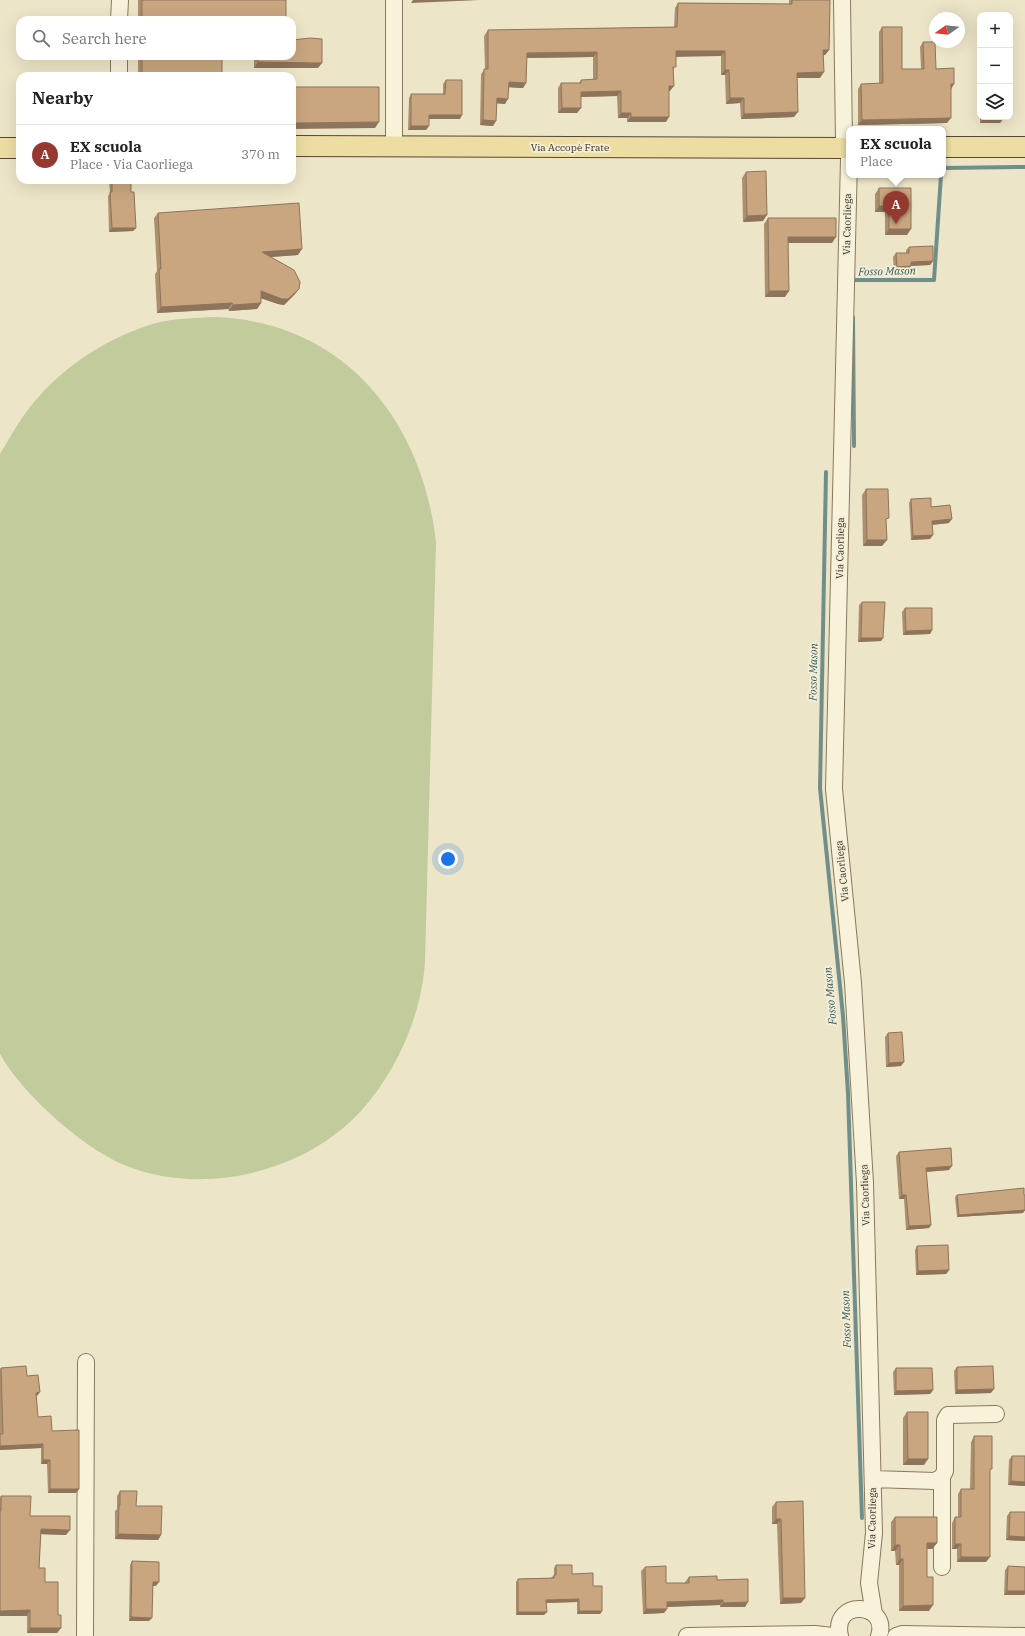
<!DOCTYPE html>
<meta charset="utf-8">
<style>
:root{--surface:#fff;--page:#f6f6f6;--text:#222;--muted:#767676;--line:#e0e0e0;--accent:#953930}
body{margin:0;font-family:"IBM Plex Serif",serif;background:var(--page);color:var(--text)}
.controls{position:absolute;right:12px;top:12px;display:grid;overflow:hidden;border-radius:8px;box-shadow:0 4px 16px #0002}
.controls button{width:36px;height:36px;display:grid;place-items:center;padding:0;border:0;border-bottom:1px solid var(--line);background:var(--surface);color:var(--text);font:20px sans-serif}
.compass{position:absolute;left:929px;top:12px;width:36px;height:36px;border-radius:50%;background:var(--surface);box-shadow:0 4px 16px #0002;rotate:255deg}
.you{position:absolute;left:448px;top:859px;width:14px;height:14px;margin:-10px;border:3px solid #fff;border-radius:50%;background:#1a73e8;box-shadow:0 0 0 6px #1a73e833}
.badge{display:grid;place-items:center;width:26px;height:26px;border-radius:50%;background:var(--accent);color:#fff;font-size:13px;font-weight:700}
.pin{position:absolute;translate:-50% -33px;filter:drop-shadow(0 1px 2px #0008)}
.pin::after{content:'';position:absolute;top:21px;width:14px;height:12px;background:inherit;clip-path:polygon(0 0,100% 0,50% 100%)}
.popup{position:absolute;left:846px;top:126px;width:100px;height:52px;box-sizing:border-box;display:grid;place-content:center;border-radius:8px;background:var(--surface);filter:drop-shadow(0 1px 3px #0005);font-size:13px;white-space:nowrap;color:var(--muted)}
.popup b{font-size:15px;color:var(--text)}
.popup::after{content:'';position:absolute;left:50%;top:100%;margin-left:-8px;border:8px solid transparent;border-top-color:var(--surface)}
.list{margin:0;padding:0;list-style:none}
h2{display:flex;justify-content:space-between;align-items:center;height:52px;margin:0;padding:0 16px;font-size:17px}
h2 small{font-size:13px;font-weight:400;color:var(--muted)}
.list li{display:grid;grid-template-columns:26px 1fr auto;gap:12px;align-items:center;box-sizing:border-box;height:60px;padding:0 16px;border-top:1px solid var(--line)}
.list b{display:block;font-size:15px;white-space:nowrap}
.list p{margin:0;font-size:13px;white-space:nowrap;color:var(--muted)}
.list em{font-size:13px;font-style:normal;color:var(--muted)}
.icon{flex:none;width:22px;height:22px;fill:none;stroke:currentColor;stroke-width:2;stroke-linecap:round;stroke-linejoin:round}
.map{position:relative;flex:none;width:1025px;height:1636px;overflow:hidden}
.search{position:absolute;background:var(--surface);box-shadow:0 4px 16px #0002;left:16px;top:16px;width:280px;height:44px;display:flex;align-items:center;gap:10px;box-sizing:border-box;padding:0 14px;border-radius:12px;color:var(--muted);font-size:15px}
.panel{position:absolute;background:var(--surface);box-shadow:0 4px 16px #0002;left:16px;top:72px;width:280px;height:112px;border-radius:12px}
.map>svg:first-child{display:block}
.green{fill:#c1cb9c}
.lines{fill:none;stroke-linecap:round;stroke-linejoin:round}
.stream{stroke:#708f8b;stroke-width:4}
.minor-casing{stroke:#88795e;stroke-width:18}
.major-casing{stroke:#564632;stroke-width:22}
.minor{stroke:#f8f2db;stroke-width:16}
.major{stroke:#eddda3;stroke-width:20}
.wall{fill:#ad8f6e}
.shaded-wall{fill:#8d745a}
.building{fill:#c9a680;stroke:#8d745a}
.labels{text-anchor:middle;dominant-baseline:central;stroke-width:3.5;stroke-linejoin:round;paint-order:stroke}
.street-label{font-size:10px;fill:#392f21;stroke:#f4efd8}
.water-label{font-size:11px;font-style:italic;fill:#315758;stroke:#f4efd8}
</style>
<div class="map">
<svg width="1025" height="1636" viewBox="0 0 1025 1636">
<rect width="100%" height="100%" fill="#ede5c8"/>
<path class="green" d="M 214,317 C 344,321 423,421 436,543 L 425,961 C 422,1014 397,1071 361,1111 C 304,1173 202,1197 124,1165 C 99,1154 78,1138 57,1120 C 36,1101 14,1079 0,1054 L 0,454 C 11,436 21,417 35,401 C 67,363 112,335 160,322 C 178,318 196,318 214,317 Z"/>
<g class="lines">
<path class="stream" d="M 943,168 L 1025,167
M 853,284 L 853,280 L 934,280 L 941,175
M 853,317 L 854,446
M 826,472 L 820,788 L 843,1016 L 848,1093 L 862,1518"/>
<g class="minor-casing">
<path id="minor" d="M 842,0 L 844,141 L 849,156
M 119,20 L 120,0
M 119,56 L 119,76
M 394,146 L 394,0
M 849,159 L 834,789 L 853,983 L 865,1183 L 874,1533 L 869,1583 L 874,1614
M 873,1479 L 935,1481 L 942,1477 L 945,1471 L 945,1420 L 948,1415 L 996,1414
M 942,1567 L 942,1477
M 85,1636 L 86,1362
M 687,1636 L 815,1634 L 832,1636
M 840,1636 C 831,1598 890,1602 879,1636
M 896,1636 L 902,1634 L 1025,1636"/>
</g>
<g class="major-casing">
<path id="major" d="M 292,146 L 849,148
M 943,147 L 1025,147
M 0,148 L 20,148"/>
</g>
<use href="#minor" class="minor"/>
<use href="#major" class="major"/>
</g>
<path class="wall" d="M 138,0 L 286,0 L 286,20 L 138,20 Z
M 789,0 L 830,0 L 829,50 L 825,55 L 823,55 L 820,78 L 797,78 L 794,117 L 741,119 L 740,103 L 726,104 L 725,75 L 721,75 L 721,56 L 676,56 L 670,91 L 669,91 L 666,122 L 627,122 L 627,118 L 618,118 L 617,96 L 581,97 L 581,108 L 577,113 L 558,113 L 558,88 L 561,83 L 579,83 L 581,80 L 593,80 L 593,57 L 527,58 L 526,83 L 523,88 L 509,87 L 505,104 L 497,103 L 493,126 L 480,125 L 481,74 L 485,69 L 484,36 L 488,30 L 674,27 L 675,8 L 678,3 L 789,4 Z
M 882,27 L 902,69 L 921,69 L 920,47 L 923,42 L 936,69 L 954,84 L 951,89 L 947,123 L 858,125 L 858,89 L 861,84 L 879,84 L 879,32 Z
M 138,56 L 222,56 L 222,76 L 138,76 Z
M 254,56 L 292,56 L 318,68 L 254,68 Z
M 446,80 L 460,119 L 429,119 L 426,130 L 408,130 L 409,98 L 411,94 L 443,94 L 443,84 Z
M 980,117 L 1003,117 L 1003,119 L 1000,123 L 980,123 Z
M 746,172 L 763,221 L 743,222 L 742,178 Z
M 109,180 L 131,180 L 131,192 L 136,228 L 133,231 L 109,232 L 108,196 L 110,193 Z
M 879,188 L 907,235 L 885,235 L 885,212 L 875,212 L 875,194 Z
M 158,213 L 298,255 L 270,257 L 299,289 L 295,294 L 284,305 L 278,304 L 261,298 L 261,303 L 257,309 L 229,311 L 228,309 L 157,313 L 155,274 L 157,271 L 154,218 Z
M 768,218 L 832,243 L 788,243 L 785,297 L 765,297 L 764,224 Z
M 909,247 L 933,261 L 930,265 L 911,266 L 908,270 L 894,271 L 893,257 L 896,253 L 906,253 L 906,250 Z
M 866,489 L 886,522 L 882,546 L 863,546 L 862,495 Z
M 911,499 L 931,507 L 949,523 L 932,525 L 930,539 L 911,540 L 909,503 Z
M 862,602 L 883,638 L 881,641 L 858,642 L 859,605 Z
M 905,608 L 932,630 L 930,634 L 903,635 L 902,612 Z
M 888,1033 L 901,1066 L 886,1067 L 885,1037 Z
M 899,1152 L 949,1170 L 926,1172 L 931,1225 L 929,1228 L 906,1230 L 904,1199 L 899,1199 L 896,1156 Z
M 957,1195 L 1024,1195 L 1025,1210 L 1023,1213 L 957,1217 L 955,1197 Z
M 917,1246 L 949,1270 L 946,1274 L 916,1275 L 915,1250 Z
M 957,1367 L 991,1393 L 955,1394 L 954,1371 Z
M 1,1368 L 27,1376 L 37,1396 L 36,1396 L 38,1417 L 52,1431 L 79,1489 L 76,1493 L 48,1493 L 47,1464 L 41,1464 L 41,1448 L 0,1450 L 0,1369 Z
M 896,1368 L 933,1390 L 930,1394 L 894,1395 L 893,1372 Z
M 907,1412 L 924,1465 L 903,1465 L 903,1418 Z
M 974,1436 L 990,1472 L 986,1562 L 957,1562 L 957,1549 L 952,1549 L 952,1523 L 955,1517 L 958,1517 L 958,1494 L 961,1489 L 970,1489 L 971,1442 Z
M 1012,1456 L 1025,1456 L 1025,1486 L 1008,1485 L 1009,1460 Z
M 120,1491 L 136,1506 L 161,1535 L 158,1540 L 115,1539 L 115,1511 L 117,1509 L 117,1496 Z
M 1,1496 L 30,1516 L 66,1535 L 41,1534 L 39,1568 L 58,1615 L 61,1628 L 57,1633 L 27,1633 L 27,1616 L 0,1616 L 0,1498 Z
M 803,1501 L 801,1603 L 780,1604 L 777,1524 L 772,1524 L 772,1507 L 776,1502 Z
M 1010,1512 L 1025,1512 L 1025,1541 L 1006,1540 L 1007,1516 Z
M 895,1517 L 937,1543 L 932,1549 L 927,1549 L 927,1577 L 929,1611 L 899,1611 L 899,1565 L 896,1565 L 895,1551 L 891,1551 L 891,1522 Z
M 132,1561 L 156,1586 L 153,1586 L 149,1621 L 129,1621 L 130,1565 Z
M 556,1565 L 593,1586 L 602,1611 L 600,1614 L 577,1614 L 577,1602 L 546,1603 L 544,1615 L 516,1615 L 516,1582 L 518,1579 L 551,1578 L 554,1575 L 554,1568 Z
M 1008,1566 L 1025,1567 L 1025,1594 L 1024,1595 L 1004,1595 L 1005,1570 Z
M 645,1567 L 666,1583 L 685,1583 L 685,1582 L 689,1577 L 717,1580 L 745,1607 L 720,1607 L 720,1605 L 667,1607 L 664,1613 L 643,1614 L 641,1571 Z"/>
<path class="shaded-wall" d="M 413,0 L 480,0 L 411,3 Z
M 823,50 L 829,50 L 825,55 L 819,55 Z
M 676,51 L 725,51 L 721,56 L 673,57 Z
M 597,52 L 593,57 L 524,58 L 527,53 Z
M 258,62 L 322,63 L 318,68 L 254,68 Z
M 725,70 L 729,70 L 725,75 L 721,75 Z
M 824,72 L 820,78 L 793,78 L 797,73 Z
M 509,82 L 526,83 L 523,88 L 505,87 Z
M 951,84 L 954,84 L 951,89 Z
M 669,86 L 674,86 L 670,91 L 666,91 Z
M 621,91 L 617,96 L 577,97 L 581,92 Z
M 497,98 L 508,99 L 505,104 L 493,103 Z
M 730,98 L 744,98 L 740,103 L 726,104 Z
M 562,108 L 581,108 L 577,113 L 558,113 Z
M 798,112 L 794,117 L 741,119 L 744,114 Z
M 621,113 L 631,113 L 627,118 L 618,118 Z
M 429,115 L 462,115 L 460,119 L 426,119 Z
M 631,117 L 669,117 L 666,122 L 627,122 Z
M 951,118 L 947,123 L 858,125 L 862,120 Z
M 983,119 L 1003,119 L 1000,123 L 980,123 Z
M 483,120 L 496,121 L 493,126 L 480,125 Z
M 379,122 L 375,128 L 292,129 L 292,123 Z
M 411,126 L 429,126 L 426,130 L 408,130 Z
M 879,206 L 889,206 L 885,212 L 875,212 Z
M 767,215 L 763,221 L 743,222 L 747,216 Z
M 112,228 L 136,228 L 133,231 L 109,232 Z
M 889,229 L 911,229 L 907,235 L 885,235 Z
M 788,237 L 836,237 L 832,243 L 784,243 Z
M 302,249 L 298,255 L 258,258 L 262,252 Z
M 933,261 L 930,265 L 908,266 L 911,262 Z
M 911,266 L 908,270 L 894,271 L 897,267 Z
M 299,289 L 295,294 L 284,305 L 278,304 L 257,297 L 261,291 Z
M 769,291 L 789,291 L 785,297 L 765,297 Z
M 232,303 L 228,309 L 157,313 L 161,307 Z
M 261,303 L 257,309 L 229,311 L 233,305 Z
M 952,519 L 949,523 L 930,525 L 932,521 Z
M 933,535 L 930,539 L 911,540 L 913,536 Z
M 867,540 L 887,540 L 882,546 L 863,546 Z
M 932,630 L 930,634 L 903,635 L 906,631 Z
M 861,638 L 883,638 L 881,641 L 858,642 Z
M 904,1062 L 901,1066 L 886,1067 L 889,1063 Z
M 952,1166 L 949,1170 L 924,1172 L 926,1168 Z
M 902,1195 L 906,1195 L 904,1199 L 899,1199 Z
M 1025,1210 L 1023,1213 L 957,1217 L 959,1215 Z
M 931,1225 L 929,1228 L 906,1230 L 909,1226 Z
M 949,1270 L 946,1274 L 916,1275 L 918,1271 Z
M 994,1389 L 991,1393 L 955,1394 L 957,1390 Z
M 933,1390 L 930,1394 L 894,1395 L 896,1391 Z
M 40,1392 L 37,1396 L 33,1397 L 36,1393 Z
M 43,1444 L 41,1448 L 0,1450 L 0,1446 Z
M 908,1459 L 928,1459 L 924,1465 L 903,1465 Z
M 43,1460 L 50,1460 L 47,1464 L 41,1464 Z
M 1011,1481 L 1025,1482 L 1025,1486 L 1008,1485 Z
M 50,1489 L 79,1489 L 76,1493 L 48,1493 Z
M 776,1519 L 781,1519 L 777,1524 L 772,1524 Z
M 41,1529 L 70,1530 L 66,1535 L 37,1534 Z
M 118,1534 L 161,1535 L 158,1540 L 115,1539 Z
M 1009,1536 L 1025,1537 L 1025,1541 L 1006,1540 Z
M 927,1543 L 937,1543 L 932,1549 L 923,1549 Z
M 955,1544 L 961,1544 L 957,1549 L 952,1549 Z
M 895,1545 L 900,1545 L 895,1551 L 891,1551 Z
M 961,1557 L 990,1557 L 986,1562 L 957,1562 Z
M 900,1559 L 903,1559 L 899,1565 L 896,1565 Z
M 153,1582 L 159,1582 L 156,1586 L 150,1586 Z
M 1007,1591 L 1025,1591 L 1025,1594 L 1024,1595 L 1004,1595 Z
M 783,1598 L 805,1598 L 801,1603 L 780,1604 Z
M 579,1599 L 577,1602 L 544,1603 L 546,1600 Z
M 723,1600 L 720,1605 L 664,1607 L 667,1602 Z
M 748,1602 L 745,1607 L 720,1607 L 723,1603 Z
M 933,1605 L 929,1611 L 899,1611 L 903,1606 Z
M 646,1609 L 667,1609 L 664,1613 L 643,1614 Z
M 30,1610 L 27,1616 L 0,1616 L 0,1611 Z
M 579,1611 L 602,1611 L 600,1614 L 577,1614 Z
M 518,1612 L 547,1612 L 544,1615 L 516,1615 Z
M 131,1617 L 152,1618 L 149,1621 L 129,1621 Z
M 30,1628 L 61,1628 L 57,1633 L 27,1633 Z"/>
<path class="building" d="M 142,0 L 286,0 L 286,20 L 142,20 Z
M 792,0 L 830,0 L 829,50 L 823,50 L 824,72 L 797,73 L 798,112 L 744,114 L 744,98 L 730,98 L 729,70 L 725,70 L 725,51 L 676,51 L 676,67 L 673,67 L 674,86 L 669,86 L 669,117 L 631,117 L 631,113 L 621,113 L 621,91 L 581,92 L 581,108 L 562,108 L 561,83 L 581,83 L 581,80 L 597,79 L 597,52 L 527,53 L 526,83 L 509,82 L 508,99 L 497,98 L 496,121 L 483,120 L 484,69 L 488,69 L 488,30 L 677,27 L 678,3 L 792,4 Z
M 882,27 L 902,27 L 902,69 L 924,69 L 923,42 L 935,42 L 936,69 L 954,68 L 954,84 L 951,84 L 951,118 L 862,120 L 861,84 L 883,83 Z
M 310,38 L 322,39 L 322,63 L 258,62 L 258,56 L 292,56 L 292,40 Z
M 142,56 L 222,56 L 222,76 L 142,76 Z
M 446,80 L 462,80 L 462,115 L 429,115 L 429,126 L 411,126 L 411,94 L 445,94 Z
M 292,87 L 379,87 L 379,122 L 292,123 Z
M 983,117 L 1003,117 L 1003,119 L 983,119 Z
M 766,171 L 767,215 L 747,216 L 746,172 Z
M 112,180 L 131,180 L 131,192 L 134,192 L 136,228 L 112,228 L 110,192 L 112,192 Z
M 879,188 L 911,188 L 911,229 L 889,229 L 889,206 L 879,206 Z
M 299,203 L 302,249 L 262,252 L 294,270 L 300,282 L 299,289 L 288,299 L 282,299 L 261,291 L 261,303 L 233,305 L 232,303 L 161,307 L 159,269 L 161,269 L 158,213 Z
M 768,218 L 836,218 L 836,237 L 788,237 L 789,291 L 769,291 Z
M 933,246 L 933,261 L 911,262 L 911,266 L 897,267 L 896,253 L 909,253 L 909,247 Z
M 866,489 L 888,489 L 889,518 L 886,519 L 887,540 L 867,540 Z
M 931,498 L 931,507 L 950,505 L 952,519 L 932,521 L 933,535 L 913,536 L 911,499 Z
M 862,602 L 885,602 L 883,638 L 861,638 Z
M 905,608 L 932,608 L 932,630 L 906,631 Z
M 902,1032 L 904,1062 L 889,1063 L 888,1033 Z
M 951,1148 L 952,1166 L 926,1168 L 931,1225 L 909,1226 L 906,1195 L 902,1195 L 899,1152 Z
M 1024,1188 L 1024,1195 L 1025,1195 L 1025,1210 L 959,1215 L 957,1195 Z
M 948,1245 L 949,1270 L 918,1271 L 917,1246 Z
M 26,1366 L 27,1376 L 38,1375 L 40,1392 L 36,1393 L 38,1417 L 51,1416 L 52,1431 L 79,1430 L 79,1489 L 50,1489 L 50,1460 L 43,1460 L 43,1444 L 0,1446 L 0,1434 L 3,1434 L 1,1368 Z
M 993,1366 L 994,1389 L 957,1390 L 957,1367 Z
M 896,1368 L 932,1368 L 933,1390 L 896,1391 Z
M 907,1412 L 928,1412 L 928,1459 L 908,1459 Z
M 974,1436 L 992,1436 L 992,1469 L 990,1469 L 990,1557 L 961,1557 L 961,1544 L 955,1544 L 955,1517 L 961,1517 L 961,1489 L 974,1489 Z
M 1012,1456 L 1025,1456 L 1025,1482 L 1011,1481 Z
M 120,1491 L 137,1491 L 136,1506 L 162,1506 L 161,1535 L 118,1534 L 119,1505 L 120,1505 Z
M 1,1496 L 31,1496 L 30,1516 L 70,1516 L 70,1530 L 41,1529 L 39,1568 L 45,1568 L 45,1582 L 58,1582 L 58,1615 L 61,1615 L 61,1628 L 30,1628 L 30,1610 L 0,1611 L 0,1511 L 1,1511 Z
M 803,1501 L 805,1598 L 783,1598 L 781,1519 L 776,1519 L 776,1502 Z
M 1010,1512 L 1025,1512 L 1025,1537 L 1009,1536 Z
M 895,1517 L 937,1517 L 937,1543 L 927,1543 L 927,1577 L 933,1577 L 933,1605 L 903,1606 L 903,1559 L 900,1559 L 900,1545 L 895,1545 Z
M 132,1561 L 159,1562 L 159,1582 L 153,1582 L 152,1618 L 131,1617 Z
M 556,1565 L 572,1565 L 572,1574 L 593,1573 L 593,1586 L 602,1586 L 602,1611 L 579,1611 L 579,1599 L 546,1600 L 547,1612 L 518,1612 L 518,1579 L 554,1578 L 554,1575 L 556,1575 Z
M 666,1566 L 666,1583 L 689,1583 L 689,1577 L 717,1576 L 717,1580 L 748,1579 L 748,1602 L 723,1603 L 723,1600 L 667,1602 L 667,1609 L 646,1609 L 645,1567 Z
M 1008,1566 L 1025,1567 L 1025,1591 L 1007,1591 Z"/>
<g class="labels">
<g class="street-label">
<text x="570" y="147">Via Accopè Frate</text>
<text transform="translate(847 224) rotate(-89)">Via Caorliega</text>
<text transform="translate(840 548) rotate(-89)">Via Caorliega</text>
<text transform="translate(842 871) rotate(-96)">Via Caorliega</text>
<text transform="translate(865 1195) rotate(-92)">Via Caorliega</text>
<text transform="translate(872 1518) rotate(-89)">Via Caorliega</text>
</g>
<g class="water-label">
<text transform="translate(887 271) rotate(-1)">Fosso Mason</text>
<text transform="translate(813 672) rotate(-89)">Fosso Mason</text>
<text transform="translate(830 996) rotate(-95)">Fosso Mason</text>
<text transform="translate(846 1319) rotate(-92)">Fosso Mason</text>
</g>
</g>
</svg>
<div class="controls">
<button>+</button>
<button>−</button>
<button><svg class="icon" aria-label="layers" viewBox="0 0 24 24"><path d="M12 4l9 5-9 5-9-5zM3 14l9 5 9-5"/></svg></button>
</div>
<svg class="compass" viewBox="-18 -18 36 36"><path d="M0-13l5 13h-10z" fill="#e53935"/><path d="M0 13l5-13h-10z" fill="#767676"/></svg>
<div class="you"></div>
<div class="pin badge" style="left:896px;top:224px">A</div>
<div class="popup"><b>EX scuola</b>Place</div>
<div class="search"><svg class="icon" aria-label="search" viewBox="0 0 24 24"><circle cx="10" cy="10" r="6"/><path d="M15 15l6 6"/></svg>Search here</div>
<section class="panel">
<h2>Nearby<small></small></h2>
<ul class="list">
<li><span class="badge">A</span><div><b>EX scuola</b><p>Place · Via Caorliega</p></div><em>370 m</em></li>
</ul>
</section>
</div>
